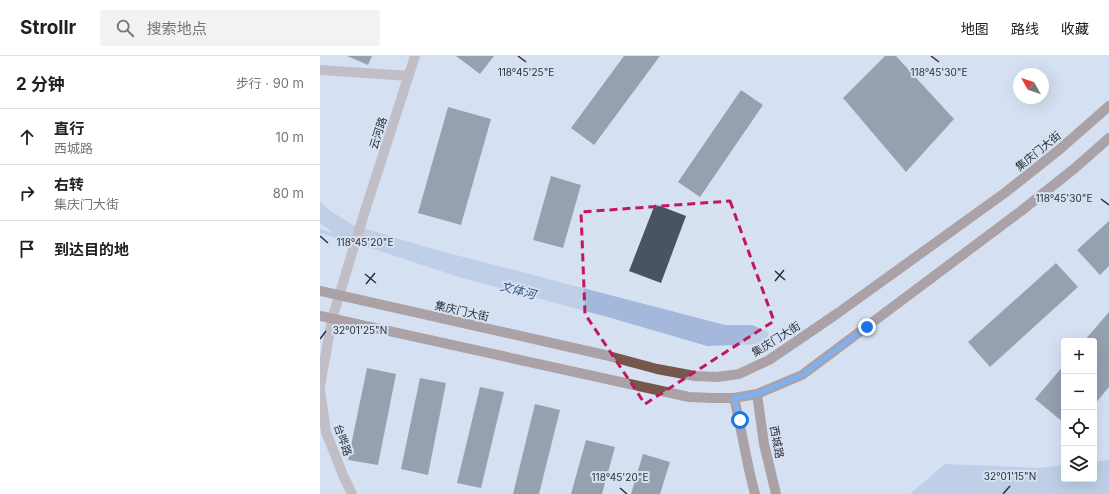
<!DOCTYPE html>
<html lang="zh">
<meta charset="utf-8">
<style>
:root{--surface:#fff;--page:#f2f2f2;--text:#202124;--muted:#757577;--line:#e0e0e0}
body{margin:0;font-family:Inter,"Noto Sans SC",sans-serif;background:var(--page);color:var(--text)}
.controls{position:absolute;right:12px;bottom:12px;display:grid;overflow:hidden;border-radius:4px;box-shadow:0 4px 16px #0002}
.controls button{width:36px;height:36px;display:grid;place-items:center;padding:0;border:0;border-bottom:1px solid var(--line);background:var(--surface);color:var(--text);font:20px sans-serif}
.compass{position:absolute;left:693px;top:12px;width:36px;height:36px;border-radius:50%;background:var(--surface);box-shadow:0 4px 16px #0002;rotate:310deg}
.stop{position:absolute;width:12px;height:12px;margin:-9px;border:3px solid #1a73e8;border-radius:50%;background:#fff}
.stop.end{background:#1a73e8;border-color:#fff;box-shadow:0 1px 4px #0008}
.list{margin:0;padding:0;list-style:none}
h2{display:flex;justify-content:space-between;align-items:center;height:52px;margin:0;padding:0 16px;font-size:17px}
h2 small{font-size:13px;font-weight:400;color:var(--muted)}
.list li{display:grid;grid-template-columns:26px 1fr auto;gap:12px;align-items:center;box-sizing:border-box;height:56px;padding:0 16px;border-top:1px solid var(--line)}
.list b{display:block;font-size:15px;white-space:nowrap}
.list p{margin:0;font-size:13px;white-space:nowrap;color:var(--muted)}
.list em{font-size:13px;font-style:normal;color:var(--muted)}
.icon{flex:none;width:22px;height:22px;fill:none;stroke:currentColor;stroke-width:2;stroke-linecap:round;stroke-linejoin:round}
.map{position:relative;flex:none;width:789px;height:438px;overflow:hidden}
header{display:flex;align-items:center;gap:24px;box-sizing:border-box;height:56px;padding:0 20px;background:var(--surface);border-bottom:1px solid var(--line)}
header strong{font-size:19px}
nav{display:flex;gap:22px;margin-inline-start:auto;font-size:14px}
.search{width:280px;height:36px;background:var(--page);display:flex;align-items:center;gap:10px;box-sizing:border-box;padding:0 14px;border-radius:4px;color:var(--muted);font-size:15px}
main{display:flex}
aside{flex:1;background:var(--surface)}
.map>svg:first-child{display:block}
.water{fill:#a3b8da}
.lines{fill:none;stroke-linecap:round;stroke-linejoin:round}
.stream{stroke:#a3b8da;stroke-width:4}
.building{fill:#4a5361}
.minor{stroke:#a8958e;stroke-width:10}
.major{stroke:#77564c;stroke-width:10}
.route{stroke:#1a73e8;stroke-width:5}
.marked{fill:none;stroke:#c2185b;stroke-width:3;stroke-dasharray:8 5;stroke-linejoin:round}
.ticks{fill:none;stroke:#2d3138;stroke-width:1.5}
.labels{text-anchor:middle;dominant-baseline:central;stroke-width:4;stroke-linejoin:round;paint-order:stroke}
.street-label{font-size:11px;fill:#2d3138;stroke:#d6e1f2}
.water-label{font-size:12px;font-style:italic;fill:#365281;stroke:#d6e1f2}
.ticks-label{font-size:10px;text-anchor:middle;fill:#2d3138;stroke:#d6e1f2;stroke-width:4;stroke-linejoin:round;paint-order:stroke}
</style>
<header>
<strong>Strollr</strong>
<div class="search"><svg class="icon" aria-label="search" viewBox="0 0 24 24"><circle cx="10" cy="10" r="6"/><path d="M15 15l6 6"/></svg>搜索地点</div>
<nav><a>地图</a><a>路线</a><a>收藏</a></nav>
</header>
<main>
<aside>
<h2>2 分钟<small>步行 · 90 m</small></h2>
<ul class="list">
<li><svg class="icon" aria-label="ahead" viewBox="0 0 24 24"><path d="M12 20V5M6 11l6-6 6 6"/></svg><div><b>直行</b><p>西城路</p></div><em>10 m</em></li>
<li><svg class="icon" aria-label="right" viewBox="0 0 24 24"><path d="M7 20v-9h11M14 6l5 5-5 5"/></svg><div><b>右转</b><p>集庆门大街</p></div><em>80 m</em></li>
<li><svg class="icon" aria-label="arrive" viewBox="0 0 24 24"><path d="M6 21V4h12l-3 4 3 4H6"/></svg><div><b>到达目的地</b></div></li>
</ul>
</aside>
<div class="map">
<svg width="789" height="438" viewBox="0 0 789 438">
<rect width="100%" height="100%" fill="#d6e1f2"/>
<path class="water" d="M 0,145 L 9,154 L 33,169 L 113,193 L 405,269 L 432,269 L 449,276 L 445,288 L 387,290 L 291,262 L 139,221 L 20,182 L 0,167 Z
M 789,404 L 789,438 L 590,438 L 625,408 L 719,412 L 744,409 L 744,423 L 774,423 L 774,406 Z"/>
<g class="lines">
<path class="stream" d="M 0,175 L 35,186"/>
</g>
<path class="building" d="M 27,0 L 52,0 L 48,9 Z
M 136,0 L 174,0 L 160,18 Z
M 304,0 L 340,0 L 274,89 L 251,72 Z
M 565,0 L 576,0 L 634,63 L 586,116 L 523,42 Z
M 421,34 L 443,49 L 380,141 L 358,126 Z
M 128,51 L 171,63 L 141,169 L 98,157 Z
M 231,120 L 261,129 L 243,192 L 213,184 Z
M 335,148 L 366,160 L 341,227 L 309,215 Z
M 789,165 L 789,210 L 780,219 L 757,194 Z
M 736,207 L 758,231 L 670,311 L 648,286 Z
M 789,256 L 789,331 L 774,349 L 774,285 L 764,285 Z
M 744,309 L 744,367 L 715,343 Z
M 47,312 L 76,318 L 58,409 L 28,404 Z
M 100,322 L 126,327 L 108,419 L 81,413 Z
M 160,331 L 184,336 L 161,432 L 137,427 Z
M 215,348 L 240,354 L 219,438 L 193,438 Z
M 266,384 L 295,391 L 282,438 L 251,438 Z
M 323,398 L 350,406 L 340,438 L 311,438 Z"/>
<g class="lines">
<path class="minor" d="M 0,14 L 89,20
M 0,330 L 12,263 L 19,240 L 43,161 L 95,0
M 0,334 L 6,376 L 23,419 L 32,438"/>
<path class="major" d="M 0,235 L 285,299 L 337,313 L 375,320 L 397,321 L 419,318 L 449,304 L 518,257 L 686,136 L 740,93 L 789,50
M 0,260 L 369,341 L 392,342 L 414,342 L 437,338 L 482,319 L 701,155 L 755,112 L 789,82
M 437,338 L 444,388 L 456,438
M 414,342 C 422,374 426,406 435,438"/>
</g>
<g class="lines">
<path class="route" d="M 420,364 L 414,342 L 437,338 L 482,319 L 547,271"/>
</g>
<path d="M0 0H789V438H0ZM 410,145 L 454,265 L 325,348 L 265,258 L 261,156 Z" fill="#d6e1f2" fill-opacity=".55" fill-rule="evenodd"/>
<path class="marked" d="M 410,145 L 454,265 L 325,348 L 265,258 L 261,156 Z"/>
<path class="ticks" d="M 198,0 L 206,6M 611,0 L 619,6M 781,143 L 789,149M 0,180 L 8,187M 455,215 L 465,224M 45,218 L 56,227M 455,225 L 464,214M 46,228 L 55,217M 0,283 L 6,275M 300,432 L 307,438M 683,438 L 690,430"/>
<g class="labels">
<g class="street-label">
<text transform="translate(58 77) rotate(-72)">云河路</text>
<text transform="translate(718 95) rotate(-39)">集庆门大街</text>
<text transform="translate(142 255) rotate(13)">集庆门大街</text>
<text transform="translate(456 283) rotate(-32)">集庆门大街</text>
<text transform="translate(23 384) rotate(71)">台晔路</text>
<text transform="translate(457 386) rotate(79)">西城路</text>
</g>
<g class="water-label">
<text transform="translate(198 234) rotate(15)">文体河</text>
</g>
</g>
<g class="ticks-label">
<text x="206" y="20">118°45'25"E</text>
<text x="619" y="20">118°45'30"E</text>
<text x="744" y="146">118°45'30"E</text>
<text x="45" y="190">118°45'20"E</text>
<text x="40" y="278">32°01'25"N</text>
<text x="690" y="424">32°01'15"N</text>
<text x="300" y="425">118°45'20"E</text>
</g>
</svg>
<div class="controls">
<button>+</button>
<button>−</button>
<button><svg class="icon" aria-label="locate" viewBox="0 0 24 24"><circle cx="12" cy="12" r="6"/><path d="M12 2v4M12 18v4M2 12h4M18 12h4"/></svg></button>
<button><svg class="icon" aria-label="layers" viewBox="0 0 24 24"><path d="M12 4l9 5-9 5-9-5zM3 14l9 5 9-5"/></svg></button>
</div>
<svg class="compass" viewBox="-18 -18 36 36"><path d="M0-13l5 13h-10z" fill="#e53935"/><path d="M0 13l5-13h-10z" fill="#757577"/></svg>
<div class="stop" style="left:420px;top:364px"></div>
<div class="stop end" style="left:547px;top:271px"></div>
</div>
</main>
